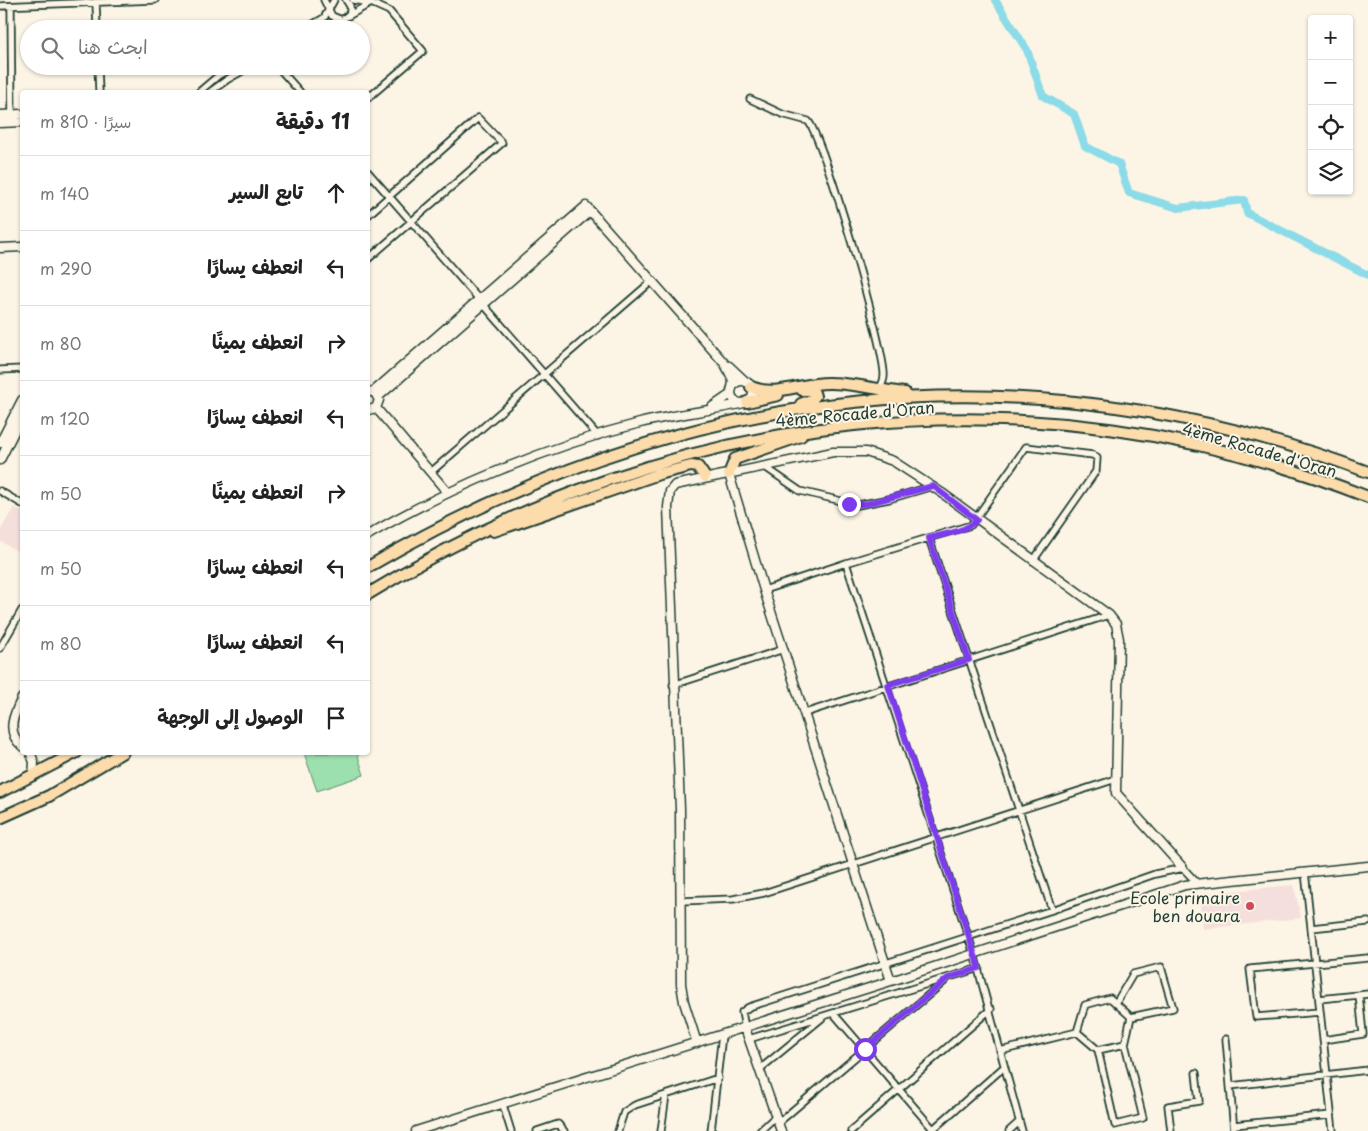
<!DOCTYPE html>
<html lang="ar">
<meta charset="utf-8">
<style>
:root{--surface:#fff;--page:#f6f6f6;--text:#222;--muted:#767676;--line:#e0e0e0}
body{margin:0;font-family:"Playpen Sans","Playpen Sans Arabic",sans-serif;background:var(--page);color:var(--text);direction:rtl}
.controls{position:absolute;right:15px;top:15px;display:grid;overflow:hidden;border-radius:5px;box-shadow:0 1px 4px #0004}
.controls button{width:45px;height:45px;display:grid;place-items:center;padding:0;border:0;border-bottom:1px solid var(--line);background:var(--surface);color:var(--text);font:25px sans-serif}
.stop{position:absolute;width:15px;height:15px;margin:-11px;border:4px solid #7c3aed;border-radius:50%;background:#fff}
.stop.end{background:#7c3aed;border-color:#fff;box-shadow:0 1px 5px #0008}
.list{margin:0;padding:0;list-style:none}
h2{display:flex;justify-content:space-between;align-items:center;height:65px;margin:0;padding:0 20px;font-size:21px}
h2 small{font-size:16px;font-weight:400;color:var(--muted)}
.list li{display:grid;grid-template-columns:32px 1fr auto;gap:15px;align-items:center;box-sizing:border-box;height:75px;padding:0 20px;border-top:1px solid var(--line)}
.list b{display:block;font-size:19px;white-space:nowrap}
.list em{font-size:16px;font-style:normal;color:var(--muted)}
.icon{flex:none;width:28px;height:28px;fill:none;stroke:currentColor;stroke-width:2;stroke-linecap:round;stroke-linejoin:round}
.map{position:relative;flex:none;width:1368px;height:1131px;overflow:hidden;direction:ltr}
.search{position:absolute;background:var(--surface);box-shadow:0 1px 4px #0004;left:20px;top:20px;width:350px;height:55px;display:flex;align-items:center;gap:12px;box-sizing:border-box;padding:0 18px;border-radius:28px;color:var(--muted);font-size:19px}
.panel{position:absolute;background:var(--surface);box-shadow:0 1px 4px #0004;left:20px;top:90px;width:350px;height:665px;border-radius:5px;direction:rtl}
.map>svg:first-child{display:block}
.built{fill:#f4dfdc}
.green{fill:#9ce0ad;stroke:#5e8e70}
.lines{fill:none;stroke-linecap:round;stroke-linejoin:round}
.canal{stroke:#8cdbe8;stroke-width:8}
.street-casing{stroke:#1f3d34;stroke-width:9}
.secondary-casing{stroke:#1f3d34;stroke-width:11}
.highway-casing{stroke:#1f3d34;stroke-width:14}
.street{stroke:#fcf5e5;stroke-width:5.5}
.secondary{stroke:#fcf5e5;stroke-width:8}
.highway{stroke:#fddcac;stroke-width:10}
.route{stroke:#7c3aed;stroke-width:6}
.poi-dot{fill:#d1495b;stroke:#fcf5e5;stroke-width:2}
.labels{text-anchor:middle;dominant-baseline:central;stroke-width:4;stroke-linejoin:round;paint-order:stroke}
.street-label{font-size:16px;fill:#1f3d34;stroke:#fcf5e5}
.poi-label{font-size:16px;fill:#1f3d34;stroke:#fcf5e5;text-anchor:end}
</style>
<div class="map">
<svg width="1368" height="1131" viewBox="0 0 1368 1131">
<rect width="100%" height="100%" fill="#fcf5e5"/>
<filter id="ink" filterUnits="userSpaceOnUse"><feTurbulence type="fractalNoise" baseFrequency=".02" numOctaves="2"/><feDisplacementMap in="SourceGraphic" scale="10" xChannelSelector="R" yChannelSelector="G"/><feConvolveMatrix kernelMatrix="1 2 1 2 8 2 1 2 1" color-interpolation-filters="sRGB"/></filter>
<g filter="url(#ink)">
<path class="built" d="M 14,507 L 22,512 L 22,554 L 0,541 L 0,531 Z
M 1294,885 L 1301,918 L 1203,929 L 1200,894 Z"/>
<path class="green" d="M 304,753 L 357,753 L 364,775 L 317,791 Z"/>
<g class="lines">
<path class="canal" d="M 995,0 L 1027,50 L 1043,96 L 1074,114 L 1085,146 L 1119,164 L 1129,193 L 1178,208 L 1244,200 L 1247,213 L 1368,275"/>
<g class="street-casing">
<path id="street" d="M 324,0 L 332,16 L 342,20 L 350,13 L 350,6 L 346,0
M 96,2 L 97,29
M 0,6 L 155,0
M 11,6 L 12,123
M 348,16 L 371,3 L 353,0
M 305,29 L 324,18 L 334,0
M 321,29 L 339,20
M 98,66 L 99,92
M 277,66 L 300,92
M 199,92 L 219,75 L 235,66
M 210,92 L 228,79 L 251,66
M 368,98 L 423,51 L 389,11 L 371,3
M 750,99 L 782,114 L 808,121 C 823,136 886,352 884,376 C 884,381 881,386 879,390
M 368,172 L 598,436
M 368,215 L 478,118 L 502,143 L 368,259
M 0,370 L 22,369
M 765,467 L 800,491 L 858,505 L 889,499 L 933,486
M 431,472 L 651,282
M 0,491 L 22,504
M 929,538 L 1052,910
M 846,563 L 971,525 L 1026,447 L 1093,455 L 1097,458 L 1096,471 L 1033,561
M 764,590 L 846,563 L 974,954 L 1022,1131
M 0,648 L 22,610
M 673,685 L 784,649
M 805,713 L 1109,615
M 1305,872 L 1333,1131
M 680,901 L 733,899 L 764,893 L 1116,779
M 1311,928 L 1368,922
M 1359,995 L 1368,994
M 1319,999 L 1359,995 L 1363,1034 L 1323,1040
M 1116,1003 L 1133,974 L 1161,967 L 1173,1008 L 1131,1017
M 1320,1012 L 1256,1017 L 1250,969 L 1368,958
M 834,1014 L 933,1129
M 745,1028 L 742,1012 L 749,1007 L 1052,910 L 1155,874 L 1183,868 L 1197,883
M 749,1039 L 979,968
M 1226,1039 L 1234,1131
M 1098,1050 L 1125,1044 L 1131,1017 L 1110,998 L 1085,1005 L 1077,1032 L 1098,1050 L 1115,1125 L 1143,1118 L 1125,1044
M 1000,1051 L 1077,1032
M 760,1069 L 822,1018
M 1230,1086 L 1368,1070
M 503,1105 L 511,1131
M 778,1123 L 946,980
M 1234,1125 L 1331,1115
M 537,1131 L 558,1124 L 564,1131
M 618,1131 L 624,1112 L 635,1105 L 718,1078
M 661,1131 L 666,1095
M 711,1131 L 722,1035
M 760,1131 L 776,1116
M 851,1131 L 991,1009
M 931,1131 L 1004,1067
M 1009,1131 L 1019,1122
M 1171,1131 L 1168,1106 L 1199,1101 L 1196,1073"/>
</g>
<g class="secondary-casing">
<path id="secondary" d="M 0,115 L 22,114
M 0,123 L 22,122
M 0,248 L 22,247
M 729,366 L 746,382
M731 392a11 11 0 1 1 22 0a11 11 0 1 1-22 0Z
M 368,391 L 375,393 L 379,400 L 376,408 L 368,410
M 373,392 L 586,206 L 725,364 L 733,380 L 732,389
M 378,397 L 590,211
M 712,407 L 731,394
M 376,408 L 448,493
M 0,443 L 22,400
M 0,460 L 22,416
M 729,474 L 764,590 L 891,981
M 368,535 C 448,488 549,446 640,423 C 675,414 710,411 744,403
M 22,698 C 14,714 5,732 22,746
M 30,752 L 34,762 L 33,776
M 745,1028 L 781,1131
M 697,1043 L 684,1002 L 681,984 L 680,809 L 668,507 L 670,491 L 675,485 L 833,452 L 866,452 L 893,461 L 942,493 L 1109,615 L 1116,624 L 1119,639 L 1116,793 L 1183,868
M 416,1131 L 891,981 L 1185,885 L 1368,866"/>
</g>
<g class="highway-casing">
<path id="highway" d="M 751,387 C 778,398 804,381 832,383 C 856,384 881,390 905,393
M 747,402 L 778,395
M 801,404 L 811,400 L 815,396 L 813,390 L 802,390
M 729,474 L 735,459 L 801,436
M 494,531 L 659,474 L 691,466 L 698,467 L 705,477
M 368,567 C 682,382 1024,343 1368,472
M 368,594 C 674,405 1031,364 1368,497
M 0,792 L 77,752
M 0,818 L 49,796 L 123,752"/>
</g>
<use href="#street" class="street"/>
<use href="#secondary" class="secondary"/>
<use href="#highway" class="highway"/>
</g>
</g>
<g class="lines" filter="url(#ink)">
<path class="route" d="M 849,504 L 866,504 L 933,486 L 977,520 C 965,532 945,534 929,538 L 969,660 L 888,685 L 979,968 L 948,978 L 865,1049"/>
</g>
<circle class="poi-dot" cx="1250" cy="906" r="5"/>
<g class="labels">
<g class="street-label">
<text transform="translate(855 413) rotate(-5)">4ème Rocade d'Oran</text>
<text transform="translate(1260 449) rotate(16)">4ème Rocade d'Oran</text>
</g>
<g class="poi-label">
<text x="1240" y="897">Ecole primaire<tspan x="1240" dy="18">ben douara</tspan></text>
</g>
</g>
</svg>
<div class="controls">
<button>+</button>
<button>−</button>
<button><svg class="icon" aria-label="locate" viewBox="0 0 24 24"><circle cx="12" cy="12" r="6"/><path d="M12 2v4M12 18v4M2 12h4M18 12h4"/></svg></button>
<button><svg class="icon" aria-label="layers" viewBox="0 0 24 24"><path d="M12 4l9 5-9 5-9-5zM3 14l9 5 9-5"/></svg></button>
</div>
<div class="stop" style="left:865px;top:1049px"></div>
<div class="stop end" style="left:849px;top:504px"></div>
<div class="search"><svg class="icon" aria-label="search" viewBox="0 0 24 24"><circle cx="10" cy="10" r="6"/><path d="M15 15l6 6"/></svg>ابحث هنا</div>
<section class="panel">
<h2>11 دقيقة<small>سيرًا · 810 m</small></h2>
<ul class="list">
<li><svg class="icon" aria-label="ahead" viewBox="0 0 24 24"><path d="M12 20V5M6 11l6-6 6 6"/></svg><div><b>تابع السير</b></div><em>140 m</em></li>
<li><svg class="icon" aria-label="left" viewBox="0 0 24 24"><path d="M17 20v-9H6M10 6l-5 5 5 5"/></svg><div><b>انعطف يسارًا</b></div><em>290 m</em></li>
<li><svg class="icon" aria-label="right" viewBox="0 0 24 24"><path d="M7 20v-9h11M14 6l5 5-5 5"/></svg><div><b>انعطف يمينًا</b></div><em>80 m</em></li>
<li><svg class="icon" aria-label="left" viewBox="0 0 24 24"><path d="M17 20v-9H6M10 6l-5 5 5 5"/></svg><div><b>انعطف يسارًا</b></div><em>120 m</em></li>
<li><svg class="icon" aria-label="right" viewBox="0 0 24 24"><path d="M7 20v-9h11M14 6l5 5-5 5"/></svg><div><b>انعطف يمينًا</b></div><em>50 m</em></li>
<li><svg class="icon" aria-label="left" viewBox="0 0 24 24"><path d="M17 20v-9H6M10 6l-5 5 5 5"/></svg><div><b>انعطف يسارًا</b></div><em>50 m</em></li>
<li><svg class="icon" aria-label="left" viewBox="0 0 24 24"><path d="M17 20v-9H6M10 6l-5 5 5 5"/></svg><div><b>انعطف يسارًا</b></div><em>80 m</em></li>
<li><svg class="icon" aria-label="arrive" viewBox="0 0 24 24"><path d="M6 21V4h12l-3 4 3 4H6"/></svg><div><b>الوصول إلى الوجهة</b></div></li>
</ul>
</section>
</div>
